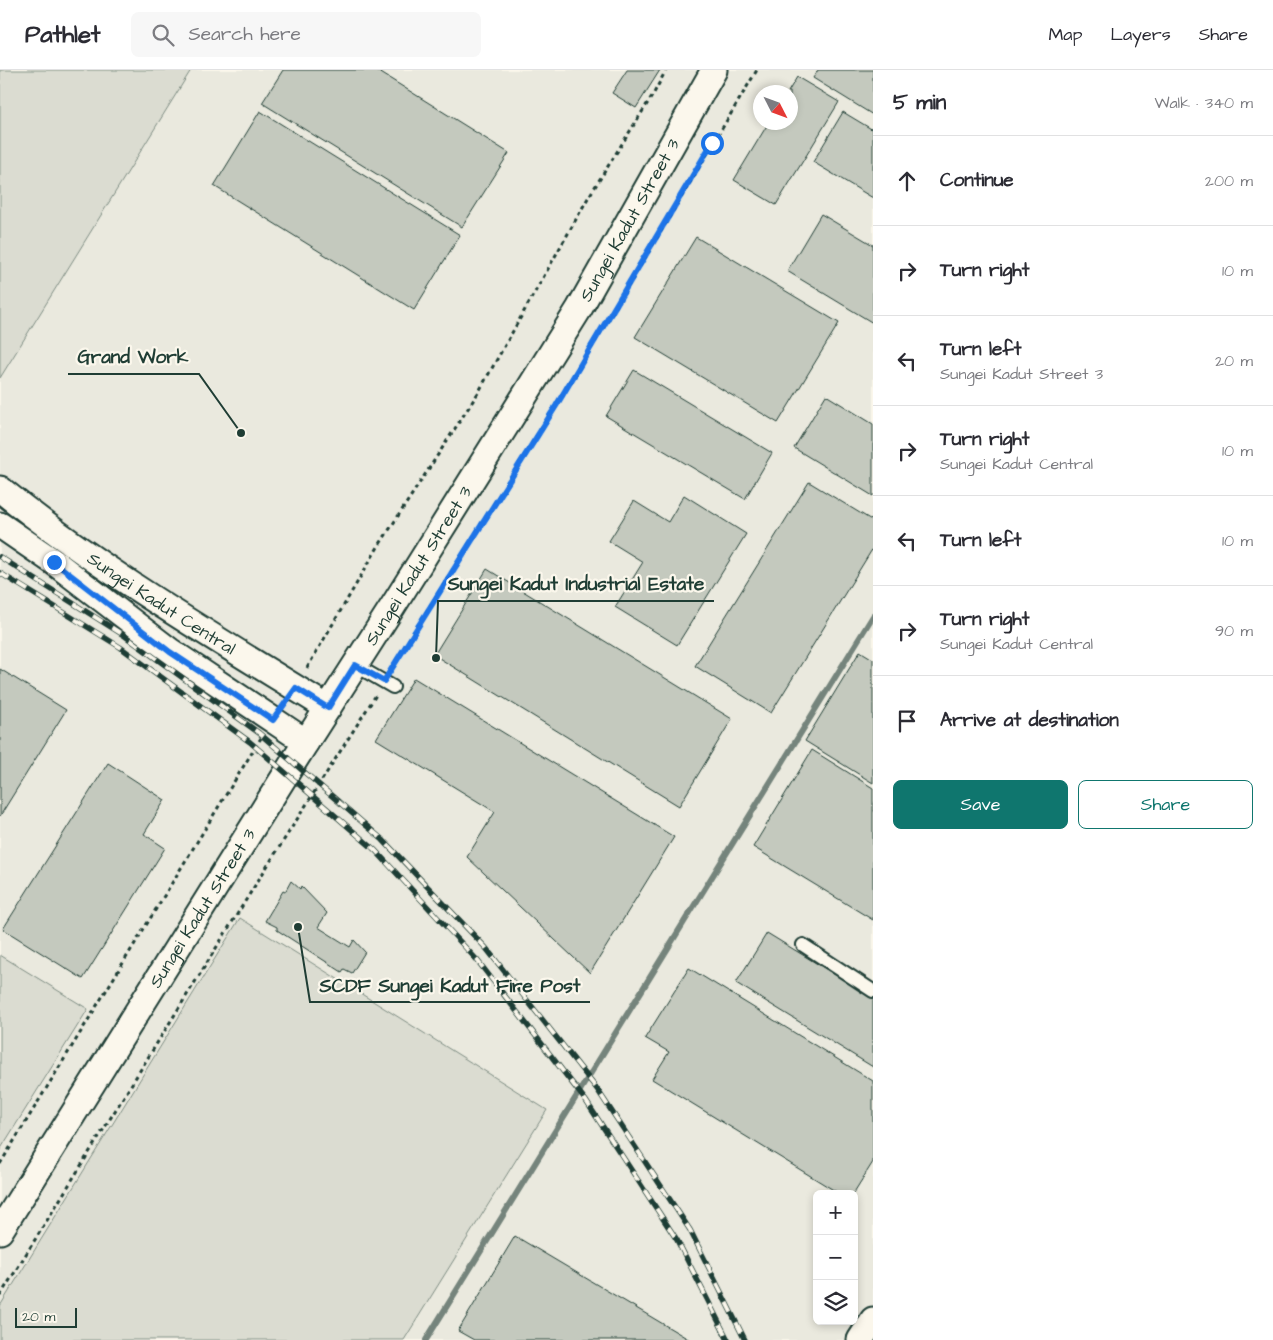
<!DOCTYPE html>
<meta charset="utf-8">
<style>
:root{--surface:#fff;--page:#f7f7f7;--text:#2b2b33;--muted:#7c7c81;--line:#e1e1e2;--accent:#0f766e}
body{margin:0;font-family:"Architects Daughter",sans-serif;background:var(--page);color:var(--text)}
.controls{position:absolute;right:15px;bottom:15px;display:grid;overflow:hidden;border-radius:8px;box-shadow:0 2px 8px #0003}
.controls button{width:45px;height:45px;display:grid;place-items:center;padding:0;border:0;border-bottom:1px solid var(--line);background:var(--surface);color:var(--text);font:25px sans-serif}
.compass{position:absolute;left:753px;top:15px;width:45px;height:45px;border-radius:50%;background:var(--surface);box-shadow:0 2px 8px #0003;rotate:132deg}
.scale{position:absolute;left:15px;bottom:12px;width:62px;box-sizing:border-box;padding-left:5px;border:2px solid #1f3d34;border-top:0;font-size:14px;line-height:18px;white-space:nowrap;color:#1f3d34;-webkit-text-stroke:4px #fbf7ec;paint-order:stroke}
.stop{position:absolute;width:15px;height:15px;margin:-11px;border:4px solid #1a73e8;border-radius:50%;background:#fff}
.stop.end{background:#1a73e8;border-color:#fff;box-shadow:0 1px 5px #0008}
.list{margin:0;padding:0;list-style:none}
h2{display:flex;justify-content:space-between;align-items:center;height:65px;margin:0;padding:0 20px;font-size:21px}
h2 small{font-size:16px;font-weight:400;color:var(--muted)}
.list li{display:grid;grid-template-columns:32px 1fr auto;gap:15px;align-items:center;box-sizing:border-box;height:90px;padding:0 20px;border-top:1px solid var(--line)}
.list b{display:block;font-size:19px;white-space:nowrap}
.list p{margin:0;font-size:16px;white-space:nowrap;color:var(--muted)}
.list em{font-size:16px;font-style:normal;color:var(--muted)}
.actions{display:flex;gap:10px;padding:15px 20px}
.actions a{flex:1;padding:11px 0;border:1px solid var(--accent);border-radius:8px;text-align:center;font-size:18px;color:var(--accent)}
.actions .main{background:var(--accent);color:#fff}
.icon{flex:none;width:28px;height:28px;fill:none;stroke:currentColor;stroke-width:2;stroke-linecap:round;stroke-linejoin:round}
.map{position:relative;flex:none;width:873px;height:1270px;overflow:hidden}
header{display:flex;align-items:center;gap:30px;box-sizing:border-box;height:70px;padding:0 25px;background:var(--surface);border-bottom:1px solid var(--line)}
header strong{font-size:24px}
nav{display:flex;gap:28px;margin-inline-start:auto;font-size:18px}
.search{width:350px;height:45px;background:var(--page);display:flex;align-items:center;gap:12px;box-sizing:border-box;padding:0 18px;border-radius:8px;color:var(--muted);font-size:19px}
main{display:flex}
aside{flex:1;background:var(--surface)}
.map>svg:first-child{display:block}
.built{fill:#eae9de;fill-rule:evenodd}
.green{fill:#dbdcd1;stroke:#7d8c82}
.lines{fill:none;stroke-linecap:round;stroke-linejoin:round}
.stream{stroke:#74847b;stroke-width:6}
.building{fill:#c4c9be;stroke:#1f3d34}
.lane-casing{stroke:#1f3d34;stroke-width:16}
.street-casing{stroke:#1f3d34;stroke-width:29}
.path{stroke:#1f3d34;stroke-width:3;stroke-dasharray:4 4;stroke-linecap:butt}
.lane{stroke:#fbf7ec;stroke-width:12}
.street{stroke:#fbf7ec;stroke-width:25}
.rail-casing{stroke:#1f3d34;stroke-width:5.5}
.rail{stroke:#fbf7ec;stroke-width:4;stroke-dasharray:11;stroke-linecap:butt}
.route{stroke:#1a73e8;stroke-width:6}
.labels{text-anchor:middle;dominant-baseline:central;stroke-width:4.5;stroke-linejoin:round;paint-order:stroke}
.street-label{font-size:18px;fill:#1f3d34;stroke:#fbf7ec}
.leader{fill:none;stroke:#1f3d34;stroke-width:2}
.callout-dot{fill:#1f3d34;stroke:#fbf7ec;stroke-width:2}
.callout-label{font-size:19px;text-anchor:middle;font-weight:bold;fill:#1f3d34;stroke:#fbf7ec;stroke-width:4.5;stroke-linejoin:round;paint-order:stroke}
</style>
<header>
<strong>Pathlet</strong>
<div class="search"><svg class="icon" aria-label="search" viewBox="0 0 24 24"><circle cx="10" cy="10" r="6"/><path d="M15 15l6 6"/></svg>Search here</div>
<nav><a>Map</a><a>Layers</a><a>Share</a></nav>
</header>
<main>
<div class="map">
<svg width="873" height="1270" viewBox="0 0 873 1270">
<rect width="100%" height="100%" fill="#fbf7ec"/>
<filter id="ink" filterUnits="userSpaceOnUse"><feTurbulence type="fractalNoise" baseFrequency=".02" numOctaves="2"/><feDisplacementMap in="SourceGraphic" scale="10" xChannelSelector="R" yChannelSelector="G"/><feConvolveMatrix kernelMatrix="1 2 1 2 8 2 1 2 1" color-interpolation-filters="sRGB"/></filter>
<g filter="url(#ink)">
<path class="built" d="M 0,0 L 873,0 L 873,1270 L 0,1270 ZM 760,22 L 790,22 L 790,52 L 760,52 ZM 817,1124 L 854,1124 L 854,1251 L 817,1251 Z"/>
<path class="green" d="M 0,0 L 191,0 L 0,308 Z
M 240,848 L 547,1040 L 404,1270 L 0,1270 L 0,1236 Z
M 0,885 L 88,939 L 0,1080 Z"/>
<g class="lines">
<path class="stream" d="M 426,1270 L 873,546"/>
</g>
<path class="building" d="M 283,0 L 376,0 L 509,83 L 462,157 L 262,33 Z
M 627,0 L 660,0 L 636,38 L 612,23 Z
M 818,0 L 873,0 L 873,45 L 813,8 Z
M 797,7 L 839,32 L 776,135 L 734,110 L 769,52 L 790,52 L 790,22 L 788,22 Z
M 260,41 L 460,165 L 414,240 L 214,116 Z
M 843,42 L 873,60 L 873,128 L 813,92 Z
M 821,144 L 873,175 L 873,253 L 787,201 Z
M 696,167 L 839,253 L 778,353 L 635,267 Z
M 634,300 L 772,383 L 745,429 L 606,346 Z
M 826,325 L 873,354 L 873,426 L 794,378 Z
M 809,412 L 873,451 L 873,478 L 771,643 L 695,596 Z
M 684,425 L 746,464 L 677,575 L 615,537 L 643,492 L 609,471 L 634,431 L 668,452 Z
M 487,499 L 732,649 L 679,736 L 434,585 Z
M 860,581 L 873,589 L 873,713 L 805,671 Z
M 0,599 L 66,640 L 0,746 Z
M 414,608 L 674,767 L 590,903 L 467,787 L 495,742 L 376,669 Z
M 812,680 L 873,718 L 873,850 L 753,777 Z
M 108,693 L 165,730 L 144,764 L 165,778 L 83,909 L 3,859 Z
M 291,811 L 300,819 L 301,816 L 327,843 L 318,857 L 350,877 L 354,870 L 365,882 L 352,903 L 344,899 L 342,902 L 277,860 L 277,857 L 265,851 L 283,821 L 285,822 Z
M 767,863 L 873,928 L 873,997 L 736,913 Z
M 689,898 L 873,1011 L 873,1092 L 853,1124 L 840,1124 L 652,1009 L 669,982 L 645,968 Z
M 515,1166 L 690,1270 L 474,1270 L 458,1261 Z"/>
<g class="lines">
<g class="lane-casing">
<path id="lane" d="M 355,595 L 393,617
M 803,875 L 873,921"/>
</g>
<g class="street-casing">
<g id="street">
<path id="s1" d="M 0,419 C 102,502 217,569 328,638"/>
<path d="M 0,455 L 54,492 L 170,581 L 306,672"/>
<path id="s2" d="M 0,1161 L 306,672 L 393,536 L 579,239 L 714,0"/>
<path d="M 860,1270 L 873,1250"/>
</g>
</g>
<path class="path" d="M 307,598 L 378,477 L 478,323 L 588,128 L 654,23 L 666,0
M 392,598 L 556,336 L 757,0
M 0,1094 L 219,736 L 261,668
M 0,1226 L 254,817 L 376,625"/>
<use href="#lane" class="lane"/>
<use href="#street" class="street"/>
<g class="rail-casing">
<path id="rail" d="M 0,487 L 125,566 L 259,663 L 383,770 L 486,878 L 597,1019 L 690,1160 L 745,1270
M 0,503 L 120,577 L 250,672 L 375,780 L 477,890 L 586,1031 L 677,1170 L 728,1270"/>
</g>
<use href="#rail" class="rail"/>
</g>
</g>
<g class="lines" filter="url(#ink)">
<path class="route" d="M 54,492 L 170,582 L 273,650 L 296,618 L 328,638 L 355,595 L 384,611 L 556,336 L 712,73"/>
</g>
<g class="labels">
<g class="street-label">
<text stroke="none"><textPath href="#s2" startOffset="1191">Sungei Kadut Street 3</textPath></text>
<text stroke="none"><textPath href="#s2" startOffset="786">Sungei Kadut Street 3</textPath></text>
<text stroke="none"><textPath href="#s1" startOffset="198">Sungei Kadut Central</textPath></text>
<text stroke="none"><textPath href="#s2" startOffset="381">Sungei Kadut Street 3</textPath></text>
</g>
</g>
<path class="leader" d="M241 363L199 304H68M436 588L438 531H714M298 857L310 932H590"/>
<g class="callout-dot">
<circle cx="241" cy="363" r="5"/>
<circle cx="436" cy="588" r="5"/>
<circle cx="298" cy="857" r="5"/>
</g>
<g class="callout-label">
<text x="133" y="293">Grand Work</text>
<text x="576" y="520">Sungei Kadut Industrial Estate</text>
<text x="450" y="922">SCDF Sungei Kadut Fire Post</text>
</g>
</svg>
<div class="controls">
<button>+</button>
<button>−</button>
<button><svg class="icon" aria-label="layers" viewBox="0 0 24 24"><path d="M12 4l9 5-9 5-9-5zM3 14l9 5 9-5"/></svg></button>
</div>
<svg class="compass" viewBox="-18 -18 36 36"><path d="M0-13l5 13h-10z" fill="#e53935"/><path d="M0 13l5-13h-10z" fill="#7c7c81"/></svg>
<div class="scale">20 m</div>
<div class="stop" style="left:712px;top:73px"></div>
<div class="stop end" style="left:54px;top:492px"></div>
</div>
<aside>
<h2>5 min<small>Walk · 340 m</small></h2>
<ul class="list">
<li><svg class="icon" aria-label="ahead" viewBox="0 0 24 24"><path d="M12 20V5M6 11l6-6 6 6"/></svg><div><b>Continue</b></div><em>200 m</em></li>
<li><svg class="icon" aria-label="right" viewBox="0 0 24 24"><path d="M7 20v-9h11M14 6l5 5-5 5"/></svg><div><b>Turn right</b></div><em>10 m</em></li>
<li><svg class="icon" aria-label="left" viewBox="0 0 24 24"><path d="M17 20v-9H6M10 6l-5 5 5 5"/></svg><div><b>Turn left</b><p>Sungei Kadut Street 3</p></div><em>20 m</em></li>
<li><svg class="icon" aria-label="right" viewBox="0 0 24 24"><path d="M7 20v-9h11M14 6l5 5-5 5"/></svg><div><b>Turn right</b><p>Sungei Kadut Central</p></div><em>10 m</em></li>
<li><svg class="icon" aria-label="left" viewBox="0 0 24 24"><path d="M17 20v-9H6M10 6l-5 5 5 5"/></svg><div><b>Turn left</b></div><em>10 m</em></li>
<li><svg class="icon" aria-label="right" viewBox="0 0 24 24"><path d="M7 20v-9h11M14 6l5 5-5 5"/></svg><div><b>Turn right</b><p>Sungei Kadut Central</p></div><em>90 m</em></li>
<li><svg class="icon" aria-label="arrive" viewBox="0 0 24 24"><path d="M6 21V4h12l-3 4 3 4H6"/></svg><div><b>Arrive at destination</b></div></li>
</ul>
<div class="actions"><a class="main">Save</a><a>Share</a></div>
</aside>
</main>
